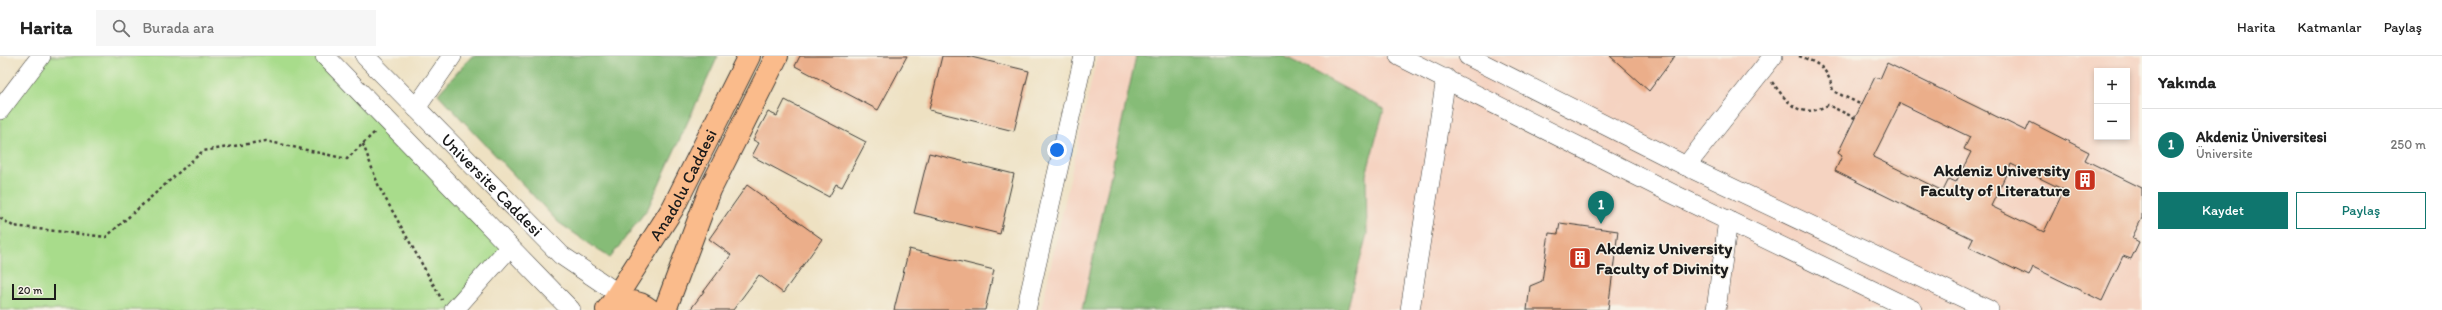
<!DOCTYPE html>
<html lang="tr">
<meta charset="utf-8">
<style>
:root{--surface:#fff;--page:#f6f6f6;--text:#222;--muted:#767676;--line:#e0e0e0;--accent:#0f766e}
body{margin:0;font-family:Itim,sans-serif;background:var(--page);color:var(--text)}
.controls{position:absolute;right:12px;top:12px;display:grid;overflow:hidden;border-radius:0px;box-shadow:0 2px 6px #0003}
.controls button{width:36px;height:36px;display:grid;place-items:center;padding:0;border:0;border-bottom:1px solid var(--line);background:var(--surface);color:var(--text);font:20px sans-serif}
.scale{position:absolute;left:12px;bottom:10px;width:44px;box-sizing:border-box;padding-left:4px;border:2px solid #1c1c1c;border-top:0;font-size:11px;line-height:14px;white-space:nowrap;color:#1c1c1c;-webkit-text-stroke:3px #f7f3e8;paint-order:stroke}
.you{position:absolute;left:1057px;top:94px;width:14px;height:14px;margin:-10px;border:3px solid #fff;border-radius:50%;background:#1a73e8;box-shadow:0 0 0 6px #1a73e833}
.badge{display:grid;place-items:center;width:26px;height:26px;border-radius:50%;background:var(--accent);color:#fff;font-size:13px;font-weight:700}
.pin{position:absolute;translate:-50% -33px;filter:drop-shadow(0 1px 2px #0008)}
.pin::after{content:'';position:absolute;top:21px;width:14px;height:12px;background:inherit;clip-path:polygon(0 0,100% 0,50% 100%)}
.list{margin:0;padding:0;list-style:none}
h2{display:flex;justify-content:space-between;align-items:center;height:52px;margin:0;padding:0 16px;font-size:17px}
h2 small{font-size:13px;font-weight:400;color:var(--muted)}
.list li{display:grid;grid-template-columns:26px 1fr auto;gap:12px;align-items:center;box-sizing:border-box;height:72px;padding:0 16px;border-top:1px solid var(--line)}
.list b{display:block;font-size:15px;white-space:nowrap}
.list p{margin:0;font-size:13px;white-space:nowrap;color:var(--muted)}
.list em{font-size:13px;font-style:normal;color:var(--muted)}
.actions{display:flex;gap:8px;padding:12px 16px}
.actions a{flex:1;padding:9px 0;border:1px solid var(--accent);border-radius:0px;text-align:center;font-size:14px;color:var(--accent)}
.actions .main{background:var(--accent);color:#fff}
.icon{flex:none;width:22px;height:22px;fill:none;stroke:currentColor;stroke-width:2;stroke-linecap:round;stroke-linejoin:round}
.map{position:relative;flex:none;width:2142px;height:254px;overflow:hidden}
header{display:flex;align-items:center;gap:24px;box-sizing:border-box;height:56px;padding:0 20px;background:var(--surface);border-bottom:1px solid var(--line)}
header strong{font-size:19px}
nav{display:flex;gap:22px;margin-inline-start:auto;font-size:14px}
.search{width:280px;height:36px;background:var(--page);display:flex;align-items:center;gap:10px;box-sizing:border-box;padding:0 14px;border-radius:0px;color:var(--muted);font-size:15px}
main{display:flex}
aside{flex:1;background:var(--surface)}
.map>svg:first-child{display:block}
.built{fill:#f5d3c1;fill-rule:evenodd}
.green{fill:#a8dc8b;stroke:#627c54}
.forest{fill:#86bc77;stroke:#516c4a}
.building{fill:#ebae8a;fill-rule:evenodd}
.lines{fill:none;stroke-linecap:round;stroke-linejoin:round}
.minor-casing{stroke:#3c3a35;stroke-width:20}
.major-casing{stroke:#3c3a35;stroke-width:24}
.path{stroke:#3c3a35;stroke-width:2.5;stroke-dasharray:3 3;stroke-linecap:butt}
.minor{stroke:#fff;stroke-width:19}
.major{stroke:#fabb8b;stroke-width:22}
.labels{text-anchor:middle;dominant-baseline:central;stroke-width:3;stroke-linejoin:round;paint-order:stroke}
.poi-label{font-size:17px;font-weight:bold;fill:#1c1c1c;stroke:#f7f3e8;text-anchor:end}
.street-label{font-size:17px;fill:#1c1c1c;stroke:#f7f3e8}
</style>
<header>
<strong>Harita</strong>
<div class="search"><svg class="icon" aria-label="search" viewBox="0 0 24 24"><circle cx="10" cy="10" r="6"/><path d="M15 15l6 6"/></svg>Burada ara</div>
<nav><a>Harita</a><a>Katmanlar</a><a>Paylaş</a></nav>
</header>
<main>
<div class="map">
<svg width="2142" height="254" viewBox="0 0 2142 254">
<rect width="100%" height="100%" fill="#f7f3e8"/>
<filter id="ink" filterUnits="userSpaceOnUse"><feTurbulence type="fractalNoise" baseFrequency=".025" numOctaves="2"/><feDisplacementMap in="SourceGraphic" scale="8" xChannelSelector="R" yChannelSelector="G"/><feConvolveMatrix kernelMatrix="1 2 1 2 8 2 1 2 1" color-interpolation-filters="sRGB"/></filter>
<filter id="wash" filterUnits="userSpaceOnUse"><feTurbulence type="fractalNoise" baseFrequency=".012" numOctaves="4" result="noise"/><feDisplacementMap in="SourceGraphic" scale="16" xChannelSelector="R" yChannelSelector="G"/><feGaussianBlur stdDeviation="0.9" result="paint"/><feColorMatrix in="noise" values="0 0 0 0 0 0 0 0 0 0 0 0 0 0 0 0 0 1.4 0 .05"/><feComposite in="paint" operator="in"/></filter>
<g filter="url(#wash)">
<rect width="100%" height="100%" fill="#eee1c2"/>
<path class="built" d="M 1097,0 L 2142,0 L 2142,254 L 1041,254 ZM 2097,15 L 2127,15 L 2127,81 L 2097,81 Z"/>
<path class="green" d="M 42,0 L 325,0 L 509,192 L 455,254 L 0,254 L 0,56 Z"/>
<path class="forest" d="M 472,0 L 718,0 L 648,152 L 610,202 L 558,166 L 438,38 Z
M 1136,0 L 1284,0 L 1384,53 L 1366,119 L 1367,178 L 1347,254 L 1082,254 Z"/>
<g id="blocks">
<path class="building" d="M 800,0 L 907,0 L 878,54 L 795,10 Z
M 942,0 L 967,0 L 1029,15 L 1014,75 L 929,54 Z
M 1610,0 L 1675,0 L 1649,35 Z
M 1887,7 L 2026,75 L 2030,66 L 2089,96 L 2085,104 L 2142,132 L 2142,162 L 2132,182 L 2139,186 L 2131,203 L 2123,200 L 2102,245 L 2033,211 L 2029,220 L 1969,191 L 1973,183 L 1835,115 L 1842,100 L 1838,97 L 1855,62 L 1875,21 L 1880,23 ZM 1900,47 L 1970,81 L 1964,93 L 1971,96 L 1956,126 L 1949,123 L 1943,135 L 1873,101 ZM 2011,108 L 2064,134 L 2044,176 L 1991,150 Z
M 785,44 L 866,86 L 842,131 L 836,128 L 829,141 L 752,100 L 759,87 L 753,84 L 768,56 L 777,60 Z
M 929,97 L 1014,118 L 1000,178 L 914,157 Z
M 747,129 L 822,183 L 783,237 L 759,219 L 733,254 L 690,254 L 731,199 L 709,183 Z
M 1560,167 L 1618,175 L 1608,254 L 1527,254 L 1530,230 L 1542,225 L 1549,177 L 1558,178 Z
M 909,193 L 994,214 L 985,254 L 894,254 Z"/>
</g>
</g>
<g filter="url(#ink)">
<use href="#blocks" fill-opacity="0" stroke="#3c3a35" stroke-width="1"/>
<g class="lines">
<g class="minor-casing">
<g id="minor">
<path d="M 325,0 L 571,254"/>
<path id="s1" d="M 365,0 L 561,199 L 629,245"/>
<path d="M 1399,0 L 1671,137 L 1913,254"/>
<path d="M 1468,0 L 1686,110 L 1989,254"/>
<path d="M 416,52 L 452,0"/>
<path d="M 0,54 L 41,0"/>
<path d="M 1686,110 L 1773,0"/>
<path d="M 454,254 L 509,192"/>
<path d="M 1026,254 L 1084,0"/>
<path d="M 1410,254 L 1446,22"/>
<path d="M 1716,254 L 1728,164"/>
</g>
</g>
<g class="major-casing">
<g id="major">
<path id="s2" d="M 609,252 L 673,152 L 749,0"/>
<path d="M 607,254 C 619,242 638,244 650,254"/>
<path d="M 665,254 L 710,134 L 777,0"/>
</g>
</g>
<path class="path" d="M 1799,0 C 1821,8 1828,13 1833,35 L 1862,49
M 1772,26 C 1789,48 1799,64 1828,49 L 1855,62
M 363,88 L 379,131 L 442,244
M 0,162 L 13,170 L 106,181 L 203,95 L 266,85 L 347,103 L 376,75"/>
<use href="#minor" class="minor"/>
<use href="#major" class="major"/>
</g>
</g>
<defs>
<g id="building-square" transform="scale(1.15)"><rect x="-9" y="-9" width="18" height="18" rx="4" fill="#c8321e" stroke="#f7f3e8"/><path d="M-4-6H4V6H1V3H-1V6H-4ZM-2.5-4.3h1.7v1.8h-1.7ZM.8-4.3h1.7v1.8H.8ZM-2.5-1h1.7V.8h-1.7ZM.8-1h1.7V.8H.8Z" fill="#fff"/></g>
</defs>
<g fill-rule="evenodd">
<use href="#building-square" x="2085" y="124"/>
<use href="#building-square" x="1580" y="202"/>
</g>
<g class="labels">
<g class="poi-label">
<text x="2070" y="114">Akdeniz University<tspan x="2070" dy="20">Faculty of Literature</tspan></text>
<text x="1596" y="192" text-anchor="start">Akdeniz University<tspan x="1596" dy="20">Faculty of Divinity</tspan></text>
</g>
<g class="street-label">
<text stroke="none"><textPath href="#s2" startOffset="144">Anadolu Caddesi</textPath></text>
<text stroke="none"><textPath href="#s1" startOffset="181">Universite Caddesi</textPath></text>
</g>
</g>
</svg>
<div class="controls">
<button>+</button>
<button>−</button>
</div>
<div class="scale">20 m</div>
<div class="you"></div>
<div class="pin badge" style="left:1601px;top:168px">1</div>
</div>
<aside>
<h2>Yakında<small></small></h2>
<ul class="list">
<li><span class="badge">1</span><div><b>Akdeniz Üniversitesi</b><p>Üniversite</p></div><em>250 m</em></li>
</ul>
<div class="actions"><a class="main">Kaydet</a><a>Paylaş</a></div>
</aside>
</main>
